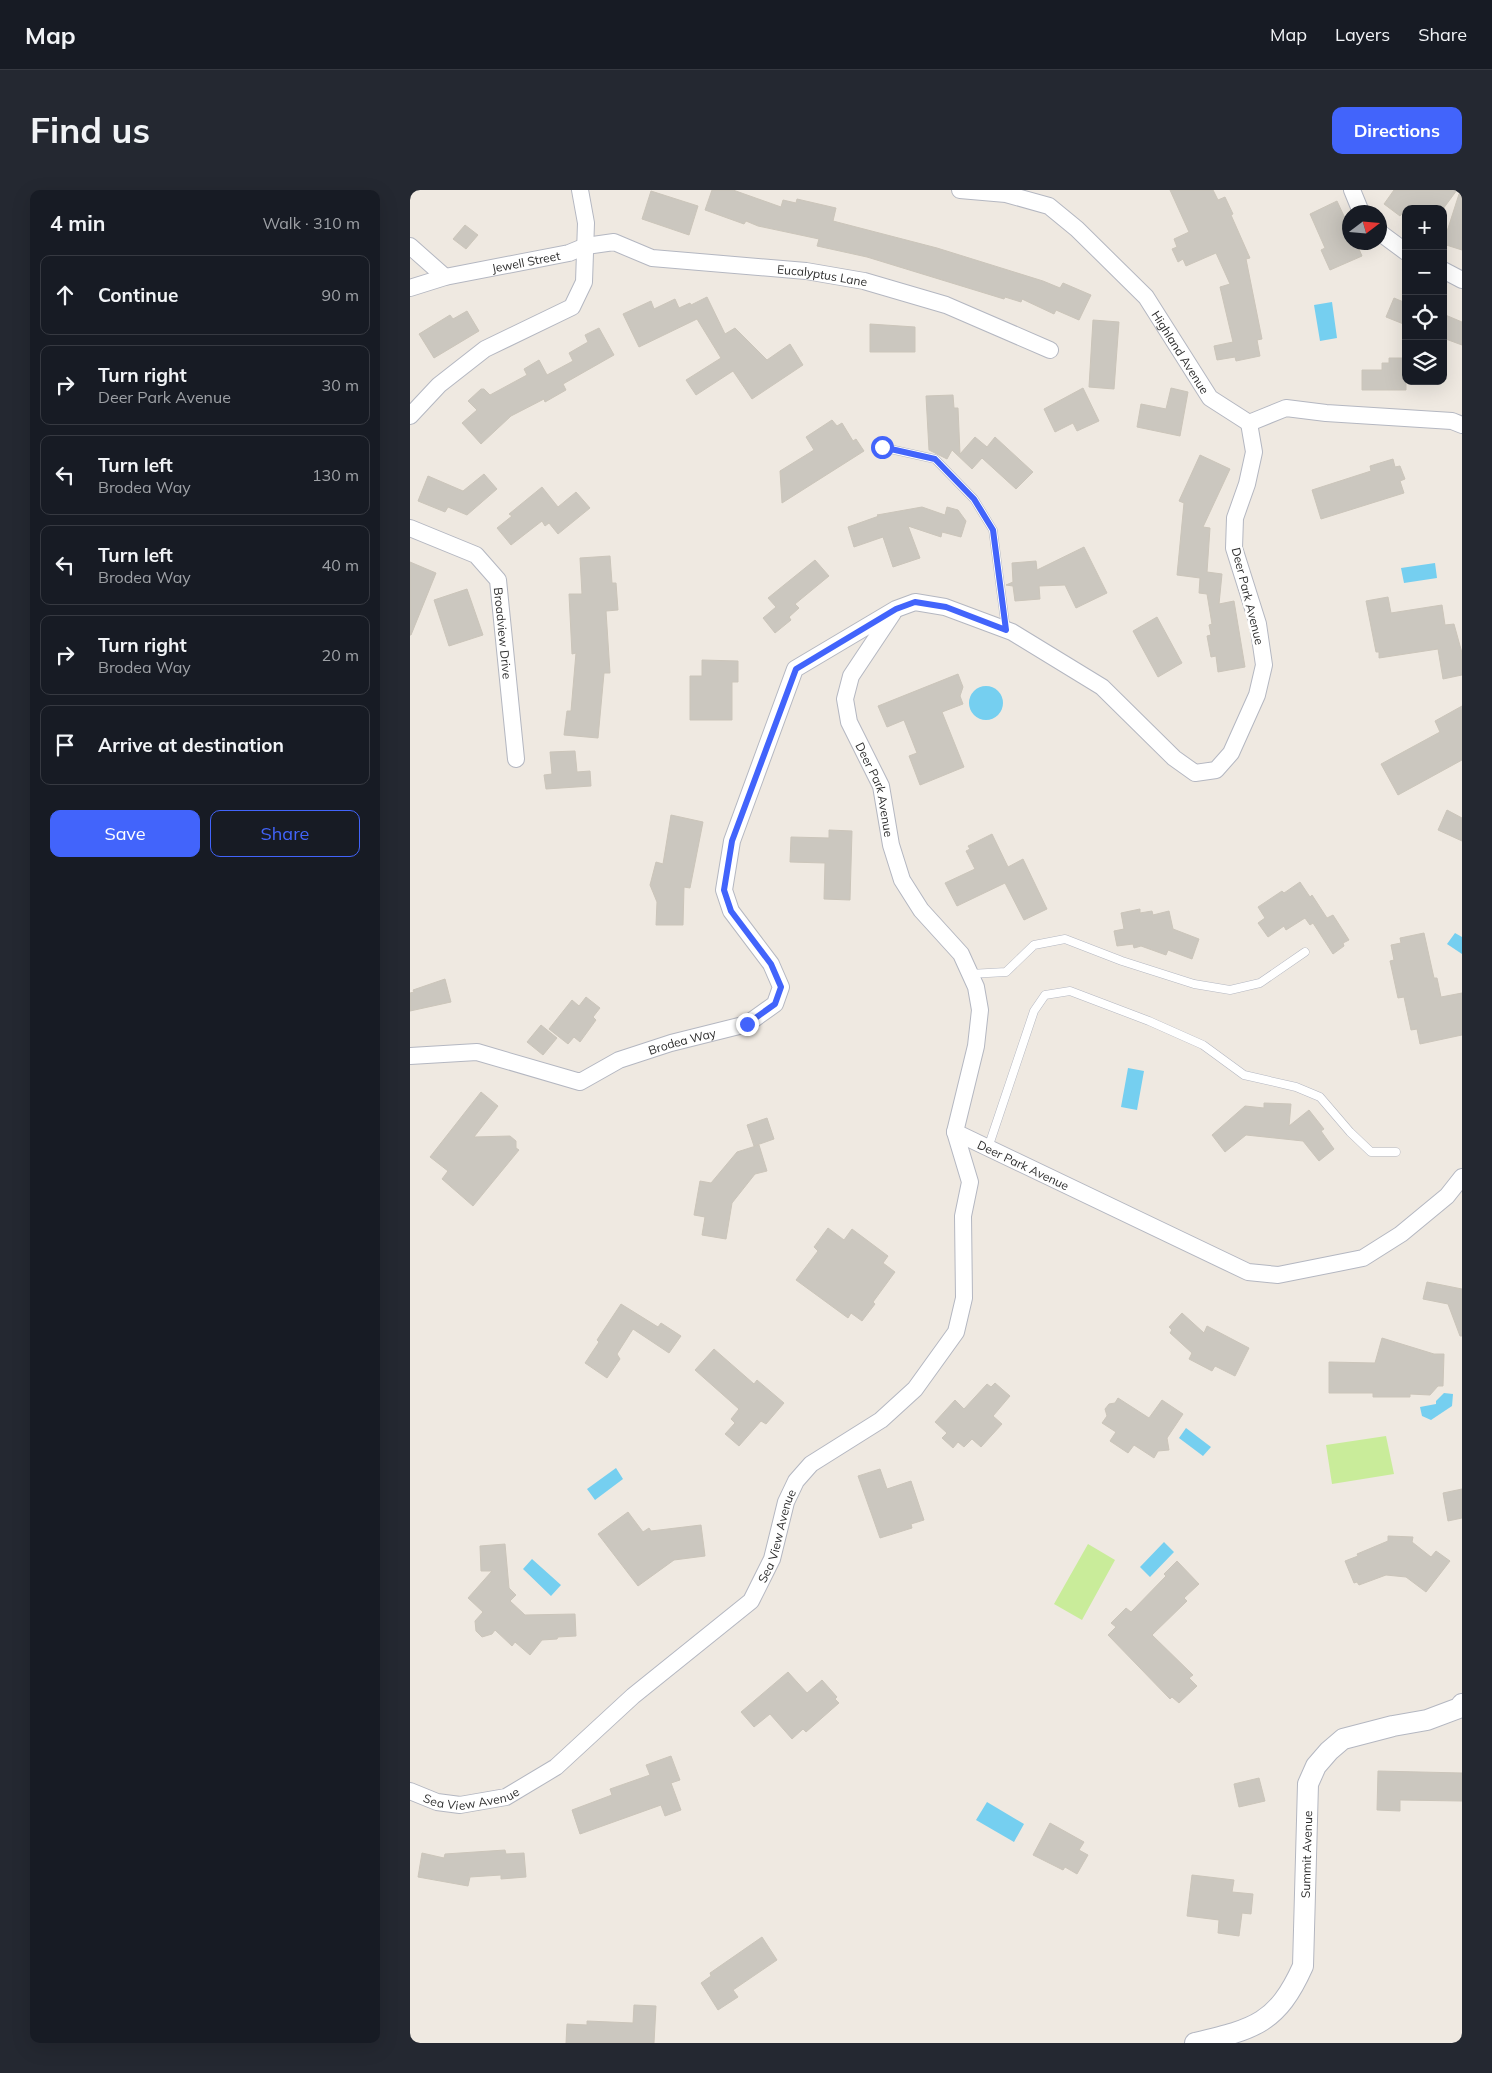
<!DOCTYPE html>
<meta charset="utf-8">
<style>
:root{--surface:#171b24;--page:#242831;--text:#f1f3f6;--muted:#9ea1a6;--line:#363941;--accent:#4264fb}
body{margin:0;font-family:Mulish,sans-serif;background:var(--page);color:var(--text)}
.controls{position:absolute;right:15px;top:15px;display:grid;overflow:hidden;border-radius:10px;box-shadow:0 5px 20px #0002}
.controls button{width:45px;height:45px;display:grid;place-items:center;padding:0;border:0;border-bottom:1px solid var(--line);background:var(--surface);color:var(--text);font:25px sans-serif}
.compass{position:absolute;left:932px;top:15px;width:45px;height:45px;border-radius:50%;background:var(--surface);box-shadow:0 5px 20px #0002;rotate:74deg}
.stop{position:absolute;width:15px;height:15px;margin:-11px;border:4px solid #4264fb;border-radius:50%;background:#fff}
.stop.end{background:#4264fb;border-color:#fff;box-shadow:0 1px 5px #0008}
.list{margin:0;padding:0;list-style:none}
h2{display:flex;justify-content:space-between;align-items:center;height:65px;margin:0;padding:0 20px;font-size:21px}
h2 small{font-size:16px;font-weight:400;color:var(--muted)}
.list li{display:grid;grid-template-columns:32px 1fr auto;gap:15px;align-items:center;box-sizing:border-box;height:80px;margin:0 10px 10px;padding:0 10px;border:1px solid var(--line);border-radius:10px}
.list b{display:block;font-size:19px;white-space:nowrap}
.list p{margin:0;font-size:16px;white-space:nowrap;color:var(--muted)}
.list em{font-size:16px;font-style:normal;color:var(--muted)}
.actions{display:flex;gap:10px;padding:15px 20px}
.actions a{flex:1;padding:11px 0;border:1px solid var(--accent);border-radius:10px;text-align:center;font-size:18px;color:var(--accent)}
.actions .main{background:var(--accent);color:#fff}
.icon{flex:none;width:28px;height:28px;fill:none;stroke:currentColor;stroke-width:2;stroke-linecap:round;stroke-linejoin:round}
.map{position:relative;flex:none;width:1052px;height:1853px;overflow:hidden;border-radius:10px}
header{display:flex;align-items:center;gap:30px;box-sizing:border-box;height:70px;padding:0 25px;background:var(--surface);border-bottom:1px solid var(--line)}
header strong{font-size:24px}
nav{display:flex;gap:28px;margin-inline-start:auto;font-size:18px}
.intro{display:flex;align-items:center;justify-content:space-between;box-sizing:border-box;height:120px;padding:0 30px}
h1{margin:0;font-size:35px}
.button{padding:12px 22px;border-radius:10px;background:var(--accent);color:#fff;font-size:18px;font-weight:700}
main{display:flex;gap:30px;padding:0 30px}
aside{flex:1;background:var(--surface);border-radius:10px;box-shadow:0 5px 20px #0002}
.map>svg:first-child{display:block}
.pitch{fill:#c9ec9a}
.water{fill:#75cff0}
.building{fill:#cbc7bf;stroke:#cbc5ba}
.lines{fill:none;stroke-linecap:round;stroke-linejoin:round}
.service-casing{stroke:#b4b7c1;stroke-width:9}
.minor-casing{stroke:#b4b7c1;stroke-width:18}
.tertiary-casing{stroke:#b4b7c1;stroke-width:22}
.service{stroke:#fff;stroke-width:8}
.minor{stroke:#fff;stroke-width:16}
.tertiary{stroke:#fff;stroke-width:20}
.route{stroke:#4264fb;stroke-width:6}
.labels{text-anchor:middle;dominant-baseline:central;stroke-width:5;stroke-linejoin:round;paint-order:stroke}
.street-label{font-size:12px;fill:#2e2e2e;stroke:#fff}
</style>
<header>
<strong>Map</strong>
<nav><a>Map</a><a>Layers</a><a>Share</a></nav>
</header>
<div class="intro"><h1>Find us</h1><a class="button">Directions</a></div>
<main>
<aside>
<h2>4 min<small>Walk · 310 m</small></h2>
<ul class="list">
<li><svg class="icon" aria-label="ahead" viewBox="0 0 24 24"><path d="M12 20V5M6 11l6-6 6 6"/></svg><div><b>Continue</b></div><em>90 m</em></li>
<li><svg class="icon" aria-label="right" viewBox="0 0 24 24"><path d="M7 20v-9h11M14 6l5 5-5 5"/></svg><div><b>Turn right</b><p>Deer Park Avenue</p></div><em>30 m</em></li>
<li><svg class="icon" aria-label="left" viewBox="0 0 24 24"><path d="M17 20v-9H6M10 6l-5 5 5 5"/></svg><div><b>Turn left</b><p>Brodea Way</p></div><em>130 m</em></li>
<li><svg class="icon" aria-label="left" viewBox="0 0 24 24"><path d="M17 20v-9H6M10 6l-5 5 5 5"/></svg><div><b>Turn left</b><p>Brodea Way</p></div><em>40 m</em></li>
<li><svg class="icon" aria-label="right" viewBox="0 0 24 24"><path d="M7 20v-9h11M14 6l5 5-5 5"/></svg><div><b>Turn right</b><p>Brodea Way</p></div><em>20 m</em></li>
<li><svg class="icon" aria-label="arrive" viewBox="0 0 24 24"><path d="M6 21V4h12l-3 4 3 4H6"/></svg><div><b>Arrive at destination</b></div></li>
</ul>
<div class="actions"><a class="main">Save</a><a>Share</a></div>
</aside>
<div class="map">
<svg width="1052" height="1853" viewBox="0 0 1052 1853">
<rect width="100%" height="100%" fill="#efe9e1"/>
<path class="pitch" d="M 976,1246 L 984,1284 L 922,1294 L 916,1255 Z
M 678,1354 L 705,1370 L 672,1430 L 644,1414 Z"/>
<path class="water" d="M 922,112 L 927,148 L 910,151 L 904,115 Z
M 1025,373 L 1027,388 L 994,393 L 991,378 Z
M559 513a17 17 0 1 1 34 0a17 17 0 1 1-34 0Z
M 1045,743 L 1052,747 L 1052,764 L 1037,754 Z
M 718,878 L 734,881 L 727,920 L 711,917 Z
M 1034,1203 L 1043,1204 L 1042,1216 L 1021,1230 L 1012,1226 L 1010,1217 L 1026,1214 L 1026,1211 Z
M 776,1238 L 801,1257 L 793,1266 L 769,1248 Z
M 206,1278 L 213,1289 L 185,1310 L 177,1299 Z
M 754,1352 L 764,1362 L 740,1387 L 730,1377 Z
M 122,1369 L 151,1395 L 141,1406 L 113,1379 Z
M 577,1612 L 614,1634 L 604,1652 L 566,1630 Z"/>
<path class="building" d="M 302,0 L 323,0 L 371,17 L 373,10 L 386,13 L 387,9 L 426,18 L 423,31 L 527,58 L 633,91 L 650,98 L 653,93 L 681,105 L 669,130 L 646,120 L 644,124 L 612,109 L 611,112 L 595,107 L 594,109 L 457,67 L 407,56 L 409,49 L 348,36 L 336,31 L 334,34 L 295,20 Z
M 760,0 L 803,0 L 808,10 L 815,7 L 823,24 L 821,25 L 840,68 L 836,69 L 852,149 L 847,150 L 850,166 L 826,171 L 825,167 L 807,170 L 804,156 L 823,152 L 810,97 L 820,94 L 806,63 L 776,76 L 773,69 L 768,72 L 762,59 L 767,57 L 764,49 L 779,42 Z
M 984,0 L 1047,0 L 1033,19 L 996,19 L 990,26 L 974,14 Z
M 241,1 L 288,16 L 279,45 L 232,29 Z
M 1049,4 L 1052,5 L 1052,60 L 1033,54 Z
M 927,11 L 940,39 L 940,52 L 946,52 L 952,66 L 920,80 L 911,60 L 915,58 L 900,24 Z
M 55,35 L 68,45 L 56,59 L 43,49 Z
M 297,107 L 315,144 L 325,138 L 357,170 L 380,154 L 393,175 L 342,209 L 323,181 L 286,205 L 276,190 L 311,168 L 287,129 L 229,157 L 213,124 L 241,111 L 244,119 L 265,109 L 269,118 L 280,113 L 281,115 Z
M 984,108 L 996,113 L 996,135 L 976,127 Z
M 57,121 L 69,141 L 24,168 L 9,144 L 40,125 L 43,129 Z
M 1033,124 L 1052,132 L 1052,155 L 1033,148 Z
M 683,130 L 709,132 L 704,199 L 679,197 Z
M 460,134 L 505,137 L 505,162 L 460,162 Z
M 189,138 L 204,165 L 153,194 L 156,200 L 135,212 L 134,209 L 101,226 L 71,254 L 52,233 L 67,220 L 58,211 L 71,199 L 74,199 L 80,205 L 117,185 L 114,179 L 129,170 L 137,185 L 163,171 L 159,163 L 178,152 L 175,145 Z
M 979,168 L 996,168 L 996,200 L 952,200 L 952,180 L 972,180 L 972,173 L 979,173 Z
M 673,198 L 689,231 L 667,241 L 663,233 L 645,242 L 634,219 Z
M 761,198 L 778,202 L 770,246 L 727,237 L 731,214 L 756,219 Z
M 543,205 L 544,218 L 548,218 L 550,264 L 565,247 L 577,257 L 585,247 L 623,282 L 606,299 L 572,268 L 562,279 L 542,260 L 537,269 L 519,260 L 516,206 Z
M 422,230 L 427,236 L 432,233 L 443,251 L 446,249 L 454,261 L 372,313 L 370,281 L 404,260 L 396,247 Z
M 790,265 L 820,279 L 793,337 L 800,338 L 797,382 L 812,384 L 809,414 L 824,411 L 835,477 L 808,482 L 806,466 L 801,467 L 797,446 L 801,445 L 799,435 L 802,434 L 797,404 L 789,403 L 790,388 L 767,385 L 774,313 L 769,311 Z
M 983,269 L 985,277 L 990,276 L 995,289 L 990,291 L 994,303 L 911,329 L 902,300 L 961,281 L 960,276 Z
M 74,284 L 87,299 L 57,325 L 38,317 L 35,322 L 8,311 L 18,286 L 53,301 Z
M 132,297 L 148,317 L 166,302 L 180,318 L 148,344 L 139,333 L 135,336 L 132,331 L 101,355 L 87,338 L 102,326 L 99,324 Z
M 512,317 L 535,325 L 537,317 L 548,320 L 556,331 L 551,347 L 532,342 L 531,347 L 498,336 L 510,368 L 483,377 L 473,347 L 444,357 L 438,337 L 469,326 L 467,325 Z
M 674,357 L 697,403 L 666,418 L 655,395 L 629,396 L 630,409 L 605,411 L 603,396 L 596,395 L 603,392 L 602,373 L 626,371 L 627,380 Z
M 200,366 L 202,393 L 206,393 L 208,420 L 196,421 L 200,483 L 194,483 L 188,548 L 154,545 L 157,521 L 161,521 L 166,463 L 162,464 L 159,404 L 172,404 L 170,368 Z
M 405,370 L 419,386 L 385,414 L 389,418 L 379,427 L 381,430 L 365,443 L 353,428 L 366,417 L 358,408 Z
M 0,372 L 26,383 L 1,445 L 0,445 Z
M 57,399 L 73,445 L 39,456 L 24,410 Z
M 978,407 L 981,423 L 1032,415 L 1035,435 L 1044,434 L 1052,463 L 1052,485 L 1033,489 L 1028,459 L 969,468 L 969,462 L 966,462 L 956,411 Z
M 747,427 L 772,473 L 748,487 L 723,441 Z
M 292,470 L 328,471 L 328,492 L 322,492 L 322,530 L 280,530 L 280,486 L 292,486 Z
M 548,484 L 553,497 L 550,506 L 553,514 L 532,522 L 554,577 L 510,595 L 499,566 L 507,563 L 494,530 L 477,537 L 468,516 Z
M 1052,516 L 1052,570 L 988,605 L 971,574 L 1030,542 L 1025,531 Z
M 165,561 L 167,582 L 180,581 L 181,596 L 136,599 L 134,585 L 142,584 L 140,562 Z
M 1037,620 L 1052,628 L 1052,651 L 1028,640 Z
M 261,625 L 293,632 L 280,698 L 274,697 L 273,735 L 246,735 L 247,712 L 240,695 L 246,672 L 253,674 Z
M 419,640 L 442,641 L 440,710 L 414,709 L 415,673 L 380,672 L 381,647 L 419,648 Z
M 582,644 L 598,677 L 613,669 L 637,719 L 614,730 L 595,693 L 547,716 L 535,693 L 565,679 L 556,661 L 560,659 L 558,656 Z
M 890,692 L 900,707 L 902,705 L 917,728 L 923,725 L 939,750 L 933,753 L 934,756 L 923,764 L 903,733 L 900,735 L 895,728 L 876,740 L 874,736 L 858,747 L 848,733 L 855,728 L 848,717 L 872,701 L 874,703 Z
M 730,719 L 730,723 L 742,721 L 743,725 L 759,721 L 763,739 L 789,749 L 782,769 L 758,760 L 756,765 L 731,756 L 724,758 L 723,754 L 707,756 L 704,741 L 714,739 L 711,723 Z
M 1014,743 L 1024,788 L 1027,788 L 1031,807 L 1052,803 L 1052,845 L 1010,854 L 1007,839 L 1001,840 L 994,807 L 988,808 L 980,771 L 984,770 L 981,755 L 991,753 L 990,748 Z
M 35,789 L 41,812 L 0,821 L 0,803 L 4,802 L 3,800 Z
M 176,807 L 190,818 L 183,827 L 186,830 L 170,852 L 164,847 L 158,854 L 139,839 L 162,810 L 169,816 Z
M 131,835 L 147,848 L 133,865 L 117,852 Z
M 71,902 L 88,916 L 64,947 L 100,946 L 106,951 L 106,958 L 109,960 L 63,1016 L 32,989 L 38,981 L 20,967 Z
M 854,913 L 881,914 L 879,936 L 899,920 L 914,939 L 911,941 L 924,959 L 909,971 L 893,951 L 836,945 L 815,962 L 802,945 L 835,916 L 854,918 Z
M 357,928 L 364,949 L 344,956 L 337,935 Z
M 349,955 L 357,981 L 345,984 L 322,1013 L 316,1049 L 292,1045 L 295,1027 L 284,1025 L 290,991 L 301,993 L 327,962 Z
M 418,1038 L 434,1050 L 442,1039 L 478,1066 L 473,1073 L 485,1082 L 463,1112 L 465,1114 L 452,1131 L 441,1123 L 438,1128 L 386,1090 L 408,1061 L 404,1057 Z
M 1017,1092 L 1052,1099 L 1052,1146 L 1050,1146 L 1038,1114 L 1013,1109 Z
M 211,1114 L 248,1137 L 251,1133 L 271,1146 L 259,1163 L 223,1139 L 207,1164 L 210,1169 L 197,1188 L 175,1173 L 189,1152 L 187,1150 Z
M 772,1123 L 794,1143 L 797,1136 L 839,1158 L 825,1186 L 805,1176 L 802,1181 L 779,1169 L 782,1163 L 760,1143 L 762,1140 L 759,1137 Z
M 972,1148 L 1024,1164 L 1034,1164 L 1033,1196 L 1028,1196 L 1020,1205 L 1000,1204 L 1000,1207 L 963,1207 L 963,1203 L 919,1203 L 919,1172 L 965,1173 Z
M 304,1159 L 344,1194 L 347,1190 L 374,1213 L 356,1234 L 351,1231 L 329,1256 L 315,1244 L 325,1233 L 321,1229 L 329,1219 L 285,1180 Z
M 585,1193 L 600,1206 L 583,1226 L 592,1234 L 571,1257 L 562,1249 L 554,1257 L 548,1252 L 543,1258 L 532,1248 L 537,1243 L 525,1232 L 545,1210 L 554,1219 L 577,1194 L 581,1197 Z
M 708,1208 L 739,1228 L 752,1210 L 773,1224 L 757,1248 L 759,1260 L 748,1261 L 744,1268 L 724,1255 L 718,1263 L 700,1251 L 706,1242 L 692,1233 L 697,1226 L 695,1219 L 699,1214 L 705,1213 Z
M 470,1279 L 477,1299 L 501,1291 L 514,1330 L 501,1334 L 502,1338 L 470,1348 L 448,1286 Z
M 1052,1299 L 1052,1328 L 1038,1331 L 1033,1303 Z
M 218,1322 L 233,1342 L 239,1338 L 241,1341 L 291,1335 L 295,1366 L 264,1370 L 228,1396 L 188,1344 Z
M 978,1346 L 1003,1347 L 1002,1352 L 1021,1367 L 1026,1361 L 1040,1371 L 1016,1402 L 996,1387 L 976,1385 L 949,1395 L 947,1392 L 944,1393 L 935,1371 L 948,1366 L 947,1364 L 978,1351 Z
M 95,1354 L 99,1398 L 106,1405 L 100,1411 L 115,1425 L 165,1424 L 166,1446 L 148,1447 L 147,1449 L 132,1450 L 120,1465 L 105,1452 L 102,1456 L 85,1440 L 82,1444 L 72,1447 L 66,1441 L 65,1431 L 73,1422 L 58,1408 L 82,1381 L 71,1381 L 70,1356 Z
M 767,1371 L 789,1394 L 774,1408 L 777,1411 L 742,1445 L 783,1485 L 779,1488 L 787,1496 L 769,1513 L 762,1507 L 760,1509 L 698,1445 L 706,1437 L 701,1433 L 716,1418 L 721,1422 L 756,1386 L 754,1384 Z
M 378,1482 L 397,1503 L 412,1490 L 427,1507 L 425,1509 L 429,1513 L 396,1542 L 393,1539 L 382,1549 L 360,1524 L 344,1537 L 331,1522 Z
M 261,1566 L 270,1590 L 261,1593 L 271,1620 L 255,1626 L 251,1615 L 170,1644 L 162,1620 L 202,1605 L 200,1599 L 240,1585 L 236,1575 Z
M 968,1581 L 1052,1583 L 1052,1611 L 990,1610 L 990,1621 L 967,1620 Z
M 849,1588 L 855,1611 L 829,1617 L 824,1594 Z
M 640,1633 L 674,1652 L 669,1660 L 678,1665 L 667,1684 L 655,1677 L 653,1680 L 623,1665 Z
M 95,1660 L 96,1664 L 114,1663 L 116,1687 L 91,1689 L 91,1685 L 60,1687 L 58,1696 L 8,1687 L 12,1663 L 34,1668 L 35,1664 Z
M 782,1685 L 824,1690 L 822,1702 L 843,1704 L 841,1724 L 832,1723 L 829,1746 L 808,1743 L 809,1730 L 777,1726 Z
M 352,1747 L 367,1770 L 323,1800 L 328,1807 L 308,1820 L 291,1793 L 301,1786 L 300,1783 Z
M 224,1815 L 246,1816 L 244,1853 L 156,1853 L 157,1834 L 177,1835 L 177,1831 L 223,1833 Z"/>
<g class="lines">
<g class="service-casing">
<path id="service" d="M 471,257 L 525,269 L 564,309 L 583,340 L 596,440
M 560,784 L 596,782 L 624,755 L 655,749 L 712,771 L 784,794 L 820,800 L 850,793 L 895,762
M 578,958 L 624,821 L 635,805 L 660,801 L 739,831 L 793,855 L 834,885 L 886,897 L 910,907 L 940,942 L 961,962 L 986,962"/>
</g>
<g class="minor-casing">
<g id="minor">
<path id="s1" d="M 550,0 L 596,4 L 639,16 L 667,39 L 736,107 L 800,208 L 839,233 L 876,218 L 916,223 L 1042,231 L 1052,235"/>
<path d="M 942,0 L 951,22"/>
<path d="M 969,42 L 996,62"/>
<path d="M 0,56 L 35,87"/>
<path d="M 1033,80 L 1052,90"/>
<path id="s2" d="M 0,98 L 35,87 L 159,63 L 176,56 L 204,52 L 242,68 L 396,81 L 454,91 L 536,115 L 640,160"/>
<path d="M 0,226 L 29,195 L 75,159 L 162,117 L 174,92 L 176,33 L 170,0"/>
<path id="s3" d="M 0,338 L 66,365 L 88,390 L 106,569"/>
<path id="s4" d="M 483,423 L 441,486 L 435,509 L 439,532 L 471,596 L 481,655 L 492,690 L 511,720 L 551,764 L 566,797 L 570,820 L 566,856 L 545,942 L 838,1082 L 868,1085 L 953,1068 L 991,1044 L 1037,1006 L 1052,987"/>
<path id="s5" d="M 0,866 L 67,862 L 170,892 L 209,870 L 261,853 L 337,834 L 365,814 L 371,797 L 361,774 L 321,721 L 314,700 L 322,651 L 385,479 L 486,419 L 505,412 L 535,417 L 602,442 L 692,497 L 764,568 L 785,583 L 806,580 L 821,563 L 847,505 L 854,475 L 848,434 L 824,358 L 825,328 L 837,294 L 844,262 L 839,233"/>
<path id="s6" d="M 0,1601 L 27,1612 L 50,1615 L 96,1607 L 146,1577 L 223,1506 L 341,1411 L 362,1369 L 376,1312 L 386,1291 L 401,1274 L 471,1230 L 505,1199 L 546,1142 L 554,1108 L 553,1026 L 560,992 L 545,942"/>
</g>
</g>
<g class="tertiary-casing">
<g id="tertiary">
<path id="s7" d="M 785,1853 C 844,1839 867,1834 893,1776 L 898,1594 L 906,1576 L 919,1561 L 933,1549 L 983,1536 L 1017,1530 L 1049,1518 L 1052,1514"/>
</g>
</g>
<use href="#service" class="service"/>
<use href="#minor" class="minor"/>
<use href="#tertiary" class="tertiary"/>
</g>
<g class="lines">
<path class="route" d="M 337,834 L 365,814 L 371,797 L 361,774 L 321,721 L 314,700 L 322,651 L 386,479 L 486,419 L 505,412 L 536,417 L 596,440 L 583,340 L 564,309 L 525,269 L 472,257"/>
</g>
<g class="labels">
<g class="street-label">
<text stroke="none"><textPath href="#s2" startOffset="119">Jewell Street</textPath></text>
<text stroke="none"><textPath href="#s2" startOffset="422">Eucalyptus Lane</textPath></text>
<text stroke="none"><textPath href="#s1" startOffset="289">Highland Avenue</textPath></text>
<text transform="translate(838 406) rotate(76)">Deer Park Avenue</text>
<text stroke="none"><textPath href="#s3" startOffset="158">Broadview Drive</textPath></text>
<text stroke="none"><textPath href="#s4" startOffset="196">Deer Park Avenue</textPath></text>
<text stroke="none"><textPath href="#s5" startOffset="285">Brodea Way</textPath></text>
<text stroke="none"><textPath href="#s4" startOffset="646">Deer Park Avenue</textPath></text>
<text stroke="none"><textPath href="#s6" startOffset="484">Sea View Avenue</textPath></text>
<text stroke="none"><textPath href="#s6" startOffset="64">Sea View Avenue</textPath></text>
<text stroke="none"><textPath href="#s7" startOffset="252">Summit Avenue</textPath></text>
</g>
</g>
</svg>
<div class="controls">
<button>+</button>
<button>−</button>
<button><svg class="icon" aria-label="locate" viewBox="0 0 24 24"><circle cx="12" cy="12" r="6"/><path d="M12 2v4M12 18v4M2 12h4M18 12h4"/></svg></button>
<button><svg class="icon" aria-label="layers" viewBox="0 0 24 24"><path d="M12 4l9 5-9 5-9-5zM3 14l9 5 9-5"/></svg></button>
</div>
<svg class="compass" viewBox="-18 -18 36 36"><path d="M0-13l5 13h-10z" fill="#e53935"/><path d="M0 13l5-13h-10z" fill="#9ea1a6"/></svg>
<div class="stop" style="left:472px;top:257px"></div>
<div class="stop end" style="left:337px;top:834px"></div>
</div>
</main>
